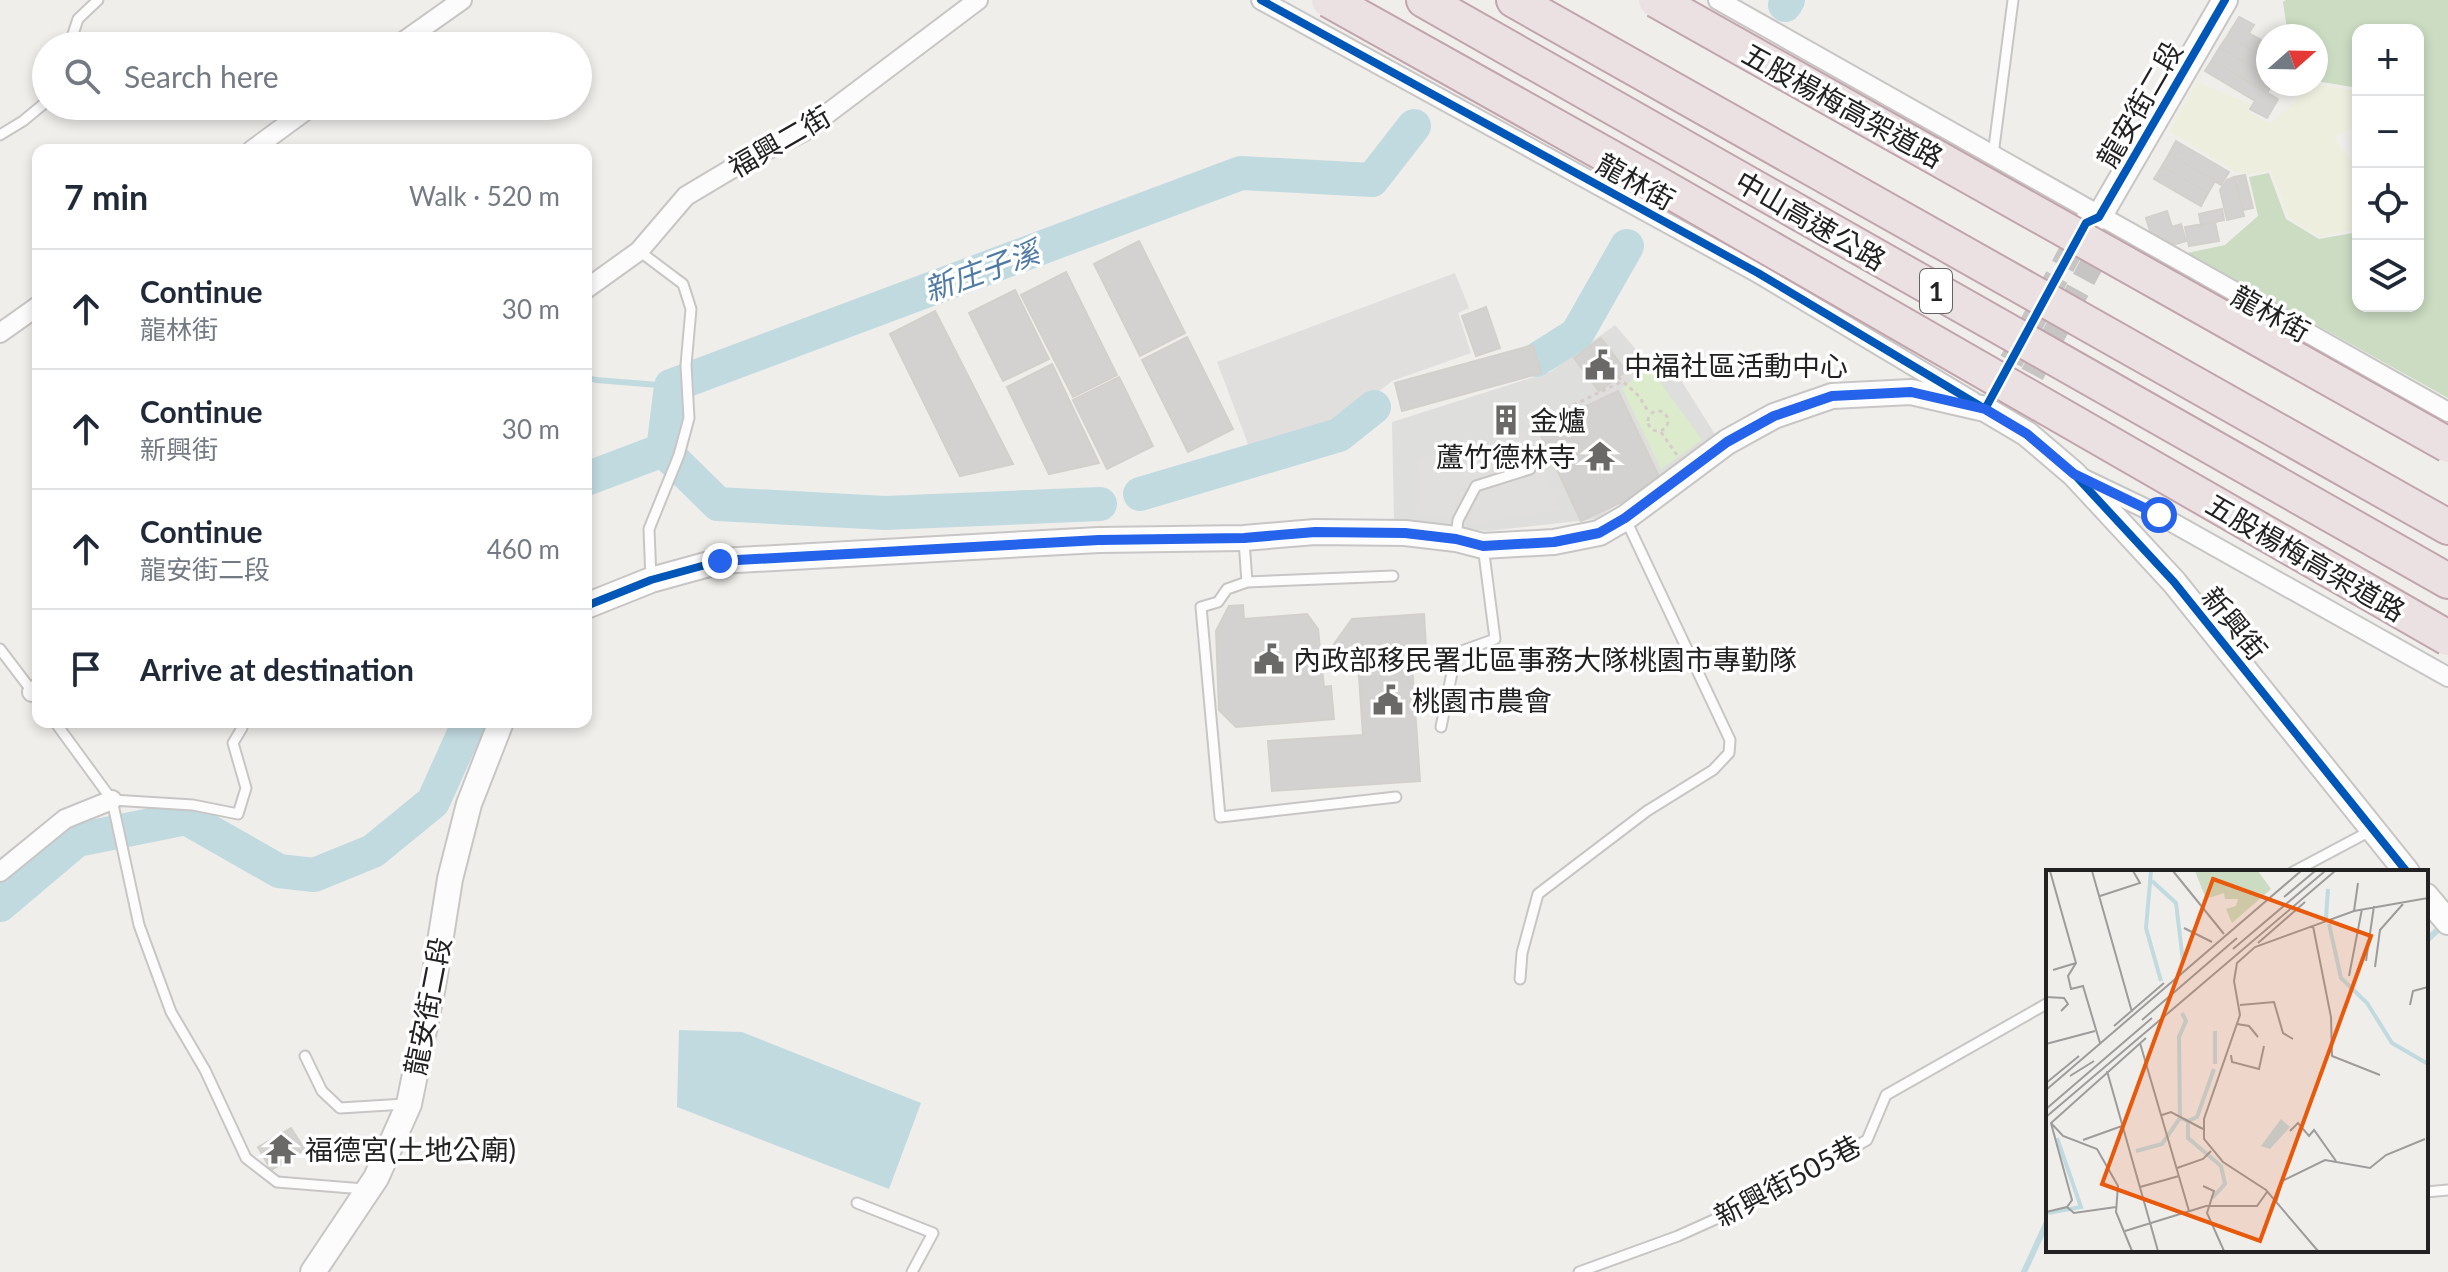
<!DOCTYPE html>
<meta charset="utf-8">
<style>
:root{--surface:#fff;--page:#f6f6f7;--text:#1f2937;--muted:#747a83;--line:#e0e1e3}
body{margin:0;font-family:Lato,"Noto Sans TC",sans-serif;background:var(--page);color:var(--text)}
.controls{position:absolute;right:24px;top:24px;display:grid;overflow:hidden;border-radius:16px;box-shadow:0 4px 12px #0003}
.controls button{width:72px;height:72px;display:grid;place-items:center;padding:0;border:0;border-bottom:2px solid var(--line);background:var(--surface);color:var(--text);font:40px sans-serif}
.compass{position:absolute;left:2256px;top:24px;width:72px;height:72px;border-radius:50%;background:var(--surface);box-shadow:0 4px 12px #0003;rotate:70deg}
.stop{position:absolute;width:24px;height:24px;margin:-18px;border:6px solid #2563eb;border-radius:50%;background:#fff}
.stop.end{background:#2563eb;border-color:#fff;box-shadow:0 2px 8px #0008}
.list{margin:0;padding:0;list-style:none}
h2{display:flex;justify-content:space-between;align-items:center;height:104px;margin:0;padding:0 32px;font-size:34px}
h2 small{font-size:26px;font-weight:400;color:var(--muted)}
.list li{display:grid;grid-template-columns:52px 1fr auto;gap:24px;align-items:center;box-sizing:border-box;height:120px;padding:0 32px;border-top:2px solid var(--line)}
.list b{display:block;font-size:30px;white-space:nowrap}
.list p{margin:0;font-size:26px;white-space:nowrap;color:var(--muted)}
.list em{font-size:26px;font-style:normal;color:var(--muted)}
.icon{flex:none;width:44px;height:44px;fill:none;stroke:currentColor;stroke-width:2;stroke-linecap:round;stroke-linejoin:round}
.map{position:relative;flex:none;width:2448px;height:1272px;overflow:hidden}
.search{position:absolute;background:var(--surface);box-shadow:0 4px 12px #0003;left:32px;top:32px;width:560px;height:88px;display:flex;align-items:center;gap:20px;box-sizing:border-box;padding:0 28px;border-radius:44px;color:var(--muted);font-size:30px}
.panel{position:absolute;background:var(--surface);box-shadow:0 4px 12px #0003;left:32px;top:144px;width:560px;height:584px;border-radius:16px}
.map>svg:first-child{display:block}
.religious{fill:#dededc}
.farmland{fill:#eeeedf}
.grass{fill:#dcebcc}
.forest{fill:#cbdcc2}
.parking{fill:#e0dfde}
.water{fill:#c1dae0}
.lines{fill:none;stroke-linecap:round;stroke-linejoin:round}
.stream{stroke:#c1dae0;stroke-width:6}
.river{stroke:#c1dae0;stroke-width:34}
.building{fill:#d4d2d0;stroke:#d3d0cc;stroke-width:2}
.tertiary-tunnel{stroke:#c6c5c3;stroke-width:24;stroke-dasharray:24 12;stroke-linecap:butt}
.service-casing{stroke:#c7c6c5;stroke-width:13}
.minor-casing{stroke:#c7c6c5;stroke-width:22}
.tertiary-casing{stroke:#c7c6c5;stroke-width:28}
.motorway-casing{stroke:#c2a4ad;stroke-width:38}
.path{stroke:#d7cbc9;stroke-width:3;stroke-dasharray:4 4;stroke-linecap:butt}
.service{stroke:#fdfcfc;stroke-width:9}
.minor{stroke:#fdfcfc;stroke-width:18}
.tertiary{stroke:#fdfcfc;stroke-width:24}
.motorway{stroke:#ebe1e2;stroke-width:34}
.motorway-bridge-casing{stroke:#c2a4ad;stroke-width:38;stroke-linecap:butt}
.motorway-bridge{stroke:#ebe1e2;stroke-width:34}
.cycleway-casing{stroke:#fff;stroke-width:13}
.cycleway{stroke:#0057b8;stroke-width:8}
.route{stroke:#2563eb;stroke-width:10}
.labels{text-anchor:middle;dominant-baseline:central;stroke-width:7;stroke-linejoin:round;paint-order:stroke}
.shield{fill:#fff;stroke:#646464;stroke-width:2}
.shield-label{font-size:26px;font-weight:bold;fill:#222}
.street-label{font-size:28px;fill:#222;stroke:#fff}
.poi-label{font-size:28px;fill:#222;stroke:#fff;text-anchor:start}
.water-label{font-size:30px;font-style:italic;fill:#4f7aa5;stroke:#fff}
.inset-river{fill:none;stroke:#c1dae0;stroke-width:4}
.inset-road{fill:none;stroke:#9d9c9b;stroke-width:2}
.view{fill:#e8590c;fill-opacity:0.15;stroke:#e8590c;stroke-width:4}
.inset-edge{fill:none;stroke:#222;stroke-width:4}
</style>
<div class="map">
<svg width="2448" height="1272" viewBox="0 0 2448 1272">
<rect width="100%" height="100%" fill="#efeeeb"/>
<path class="religious" d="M 1615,325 L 1644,359 L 1667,358 L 1718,439 L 1596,519 L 1488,531 L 1394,520 L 1392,422 L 1550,372 Z"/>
<path class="farmland" d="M 2197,82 L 2250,104 L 2247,110 L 2270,124 L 2314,84 L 2358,91 L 2358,126 L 2334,137 L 2358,170 L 2358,229 L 2320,237 L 2289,218 L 2271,171 L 2249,174 L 2236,172 L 2169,131 Z"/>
<path class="grass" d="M 1649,367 L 1702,440 L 1661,469 L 1622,388 Z"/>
<path class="forest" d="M 2286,0 L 2448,0 L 2448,398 L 2187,253 L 2225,245 L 2258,216 L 2249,177 L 2269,173 L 2286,219 L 2319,239 L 2358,232 L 2358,306 L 2418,306 L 2418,30 L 2358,30 L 2358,88 L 2316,81 L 2316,36 L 2288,36 L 2283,2 Z"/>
<path class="parking" d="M 1455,273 L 1469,308 L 1458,313 L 1471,353 L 1392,381 L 1333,427 L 1251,452 L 1217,362 Z
M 1524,433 L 1561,509 L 1483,522 L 1416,516 L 1419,459 Z"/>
<path class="water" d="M 679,1030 L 742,1032 L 921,1103 L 889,1189 L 677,1107 Z"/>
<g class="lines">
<path class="stream" d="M 586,377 L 596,380 L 671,386
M 2426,941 L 2444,924
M 2024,1272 L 2048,1220"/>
<path class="river" d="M 1785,5 L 1788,0
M 1536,360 L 1577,334 L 1627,246
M 663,450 L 718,504 L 885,513 L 1100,504
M 586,479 L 663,450 L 671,386 L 1241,173 L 1372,180 L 1414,126
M 1140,494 L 1339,435 L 1374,407
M 0,905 L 77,840 L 186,818 L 279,871 L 314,875 L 373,851 L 433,802 L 469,722"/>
</g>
<path class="building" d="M 2239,17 L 2254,25 L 2249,33 L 2268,44 L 2268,60 L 2228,35 Z
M 2228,35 L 2268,60 L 2268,77 L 2220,47 Z
M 2220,47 L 2268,77 L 2268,84 L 2272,84 L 2267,93 L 2212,60 Z
M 2212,60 L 2278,99 L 2267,118 L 2250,109 L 2255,101 L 2205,71 Z
M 2176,141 L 2229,172 L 2221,185 L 2169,154 Z
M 2169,154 L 2215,181 L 2208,193 L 2162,166 Z
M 2162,166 L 2208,193 L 2201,206 L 2154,179 Z
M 2245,175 L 2253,208 L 2243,210 L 2234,177 Z
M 2234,177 L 2244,216 L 2227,220 L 2220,190 L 2227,180 Z
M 2222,209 L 2224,220 L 2201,225 L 2199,214 Z
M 2167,211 L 2172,227 L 2181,224 L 2186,241 L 2162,248 L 2140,234 L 2150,231 L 2146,218 Z
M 2215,222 L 2219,241 L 2189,246 L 2185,227 Z
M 1139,241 L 1185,333 L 1140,356 L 1094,264 Z
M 1066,272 L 1117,375 L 1073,397 L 1021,295 Z
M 1015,290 L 1049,359 L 1003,381 L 969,313 Z
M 1486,307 L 1500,348 L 1476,356 L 1462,316 Z
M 935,311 L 1013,464 L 960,476 L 890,334 Z
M 1187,337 L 1233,429 L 1188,452 L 1142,360 Z
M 1601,338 L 1626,371 L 1599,391 L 1574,358 Z
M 1533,345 L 1541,373 L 1402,411 L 1395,383 Z
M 1052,364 L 1099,463 L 1049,474 L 1007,387 Z
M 1119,377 L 1153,446 L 1107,469 L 1073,400 Z
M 1618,391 L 1662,483 L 1581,521 L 1538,429 Z
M1498 419a8 8 0 1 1 16 0a8 8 0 1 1-16 0Z
M 1243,605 L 1244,619 L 1307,614 L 1318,629 L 1324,687 L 1331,686 L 1334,719 L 1236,727 L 1219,710 L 1216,631 L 1229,606 Z
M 1424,614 L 1427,664 L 1412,665 L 1420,781 L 1272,791 L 1268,741 L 1363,735 L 1358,662 L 1334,644 L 1352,619 Z
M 291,1128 L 305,1150 L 271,1170 L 258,1147 Z"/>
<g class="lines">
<path class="tertiary-tunnel" d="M 1994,393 L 2085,225
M 2015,406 L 2106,238"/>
<g class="service-casing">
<path id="service" d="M 69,46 L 78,19 L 98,0
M 0,135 L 23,121 L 46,102
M 1993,155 L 2013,0
M 639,251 L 683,284 L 691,309 L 686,365 L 689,418 L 679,455 L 649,529 L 651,580
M 1456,537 L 1458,520 L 1476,486 L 1530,469
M 1244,541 L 1247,582 L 1393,576
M 1247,582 L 1227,589 L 1218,602 L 1201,607 L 1220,817 L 1396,797
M 0,649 L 38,699
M 55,722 L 112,800 L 139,925 L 171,1012 L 205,1070 L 246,1158 L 277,1182 L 364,1189
M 1441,727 L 1456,653 L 1495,639 L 1483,546
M 112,800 L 193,805 L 238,814 L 246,788 L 233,743 L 242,728
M 2293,872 L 2372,830
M 1520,979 L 1522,953 L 1538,894 L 1647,811 L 1713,770 L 1729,753 L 1730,740 L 1625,518
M 305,1056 L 322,1091 L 340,1108 L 405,1104
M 2426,1192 L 2448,1190
M 857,1203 L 933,1233 L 912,1272
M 1579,1272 L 1678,1236 L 1769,1195 L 1867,1140 L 1886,1095 L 2048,1003"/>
</g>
<g class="minor-casing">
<path id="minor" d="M 1261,0 L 1758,273 L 1972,401
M 1718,0 L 2448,412
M 397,46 L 462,0
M 252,150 L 312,106
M 586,289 L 639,251 L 686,196 L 748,159 L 803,132 L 978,0
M 0,333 L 38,306
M 2084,479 L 2159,515 L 2448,677
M 32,692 L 38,688
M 0,872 L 65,819 L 112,800"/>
</g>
<g class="tertiary-casing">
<path id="tertiary" d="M 2086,223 L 2099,217 L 2225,0
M 586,606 L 651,580 L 720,561 L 1099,540 L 1244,538 L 1315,532 L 1405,533 L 1456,539 L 1483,546 L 1554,542 L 1599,533 L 1625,518 L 1727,442 L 1774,416 L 1832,396 L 1911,392 L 1985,409 L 2027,434 L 2074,474 L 2174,582 L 2407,872
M 2426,896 L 2448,922
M 313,1272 L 376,1178 L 409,1104 L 433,986 L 450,879 L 469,804 L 501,722"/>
</g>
<g class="motorway-casing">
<path id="motorway" d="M 1424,0 L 2448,581
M 1514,0 L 2448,527"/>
</g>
<path class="path" d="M 1618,377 L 1639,396 L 1649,413
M1648 421a10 10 0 1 1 20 0a10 10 0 1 1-20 0Z
M 1530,426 L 1623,381
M 1661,432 L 1677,455"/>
<use href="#service" class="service"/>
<use href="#minor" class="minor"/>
<use href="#tertiary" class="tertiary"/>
<use href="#motorway" class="motorway"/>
<g class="motorway-bridge-casing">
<path id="motorway-bridge" d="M 1329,0 L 1651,180 L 2448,638
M 1656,0 L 2448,445"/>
</g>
<use href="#motorway-bridge" class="motorway-bridge"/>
<g class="cycleway-casing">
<path id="cycleway" d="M 1261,0 L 1758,273 L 1985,409 L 2086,223 L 2099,217 L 2225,0
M 586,606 L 651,580 L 720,561 L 1099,540 L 1244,538 L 1315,532 L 1405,533 L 1456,539 L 1483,546 L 1554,542 L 1599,533 L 1625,518 L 1727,442 L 1774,416 L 1832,396 L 1911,392 L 1985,409 L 2027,434 L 2074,474 L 2174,582 L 2407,872"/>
</g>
<use href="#cycleway" class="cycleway"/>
</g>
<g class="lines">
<path class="route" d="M 720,561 L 1099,540 L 1244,538 L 1315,532 L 1405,533 L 1456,539 L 1483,546 L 1554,542 L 1599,533 L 1625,518 L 1727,442 L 1774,416 L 1832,396 L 1911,392 L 1985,409 L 2027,434 L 2074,474 L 2159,515"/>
</g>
<defs>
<g id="civic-bare" transform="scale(2.4)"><path d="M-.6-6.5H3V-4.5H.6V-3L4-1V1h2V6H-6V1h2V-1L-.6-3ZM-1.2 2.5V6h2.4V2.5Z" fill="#6a6968" stroke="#fff" stroke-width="2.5" paint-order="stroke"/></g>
<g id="building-bare" transform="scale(2.4)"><path d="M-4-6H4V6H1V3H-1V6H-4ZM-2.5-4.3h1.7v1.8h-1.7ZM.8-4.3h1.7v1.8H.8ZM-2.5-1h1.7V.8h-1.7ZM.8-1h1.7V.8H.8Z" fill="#6a6968" stroke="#fff" stroke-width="2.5" paint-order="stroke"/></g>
<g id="temple-bare" transform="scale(2.4)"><path d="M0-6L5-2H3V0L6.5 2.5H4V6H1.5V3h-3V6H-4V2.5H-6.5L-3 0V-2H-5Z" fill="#6a6968" stroke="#fff" stroke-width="2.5" paint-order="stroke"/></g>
</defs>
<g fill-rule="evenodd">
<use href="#civic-bare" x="1600" y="365"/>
<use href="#building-bare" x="1506" y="420"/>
<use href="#temple-bare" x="1600" y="456"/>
<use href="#civic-bare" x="1269" y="659"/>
<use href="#civic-bare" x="1388" y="700"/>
<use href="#temple-bare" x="281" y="1149"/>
</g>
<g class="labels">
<rect class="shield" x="1920" y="269" width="32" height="44" rx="6"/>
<g class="shield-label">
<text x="1936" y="291">1</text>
</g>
<g class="street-label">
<text transform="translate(2139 104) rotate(-60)">龍安街二段</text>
<text transform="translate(1843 105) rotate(29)">五股楊梅高架道路</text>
<text transform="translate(779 141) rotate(-30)">福興二街</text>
<text transform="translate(1636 181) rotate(29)">龍林街</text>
<text transform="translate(1811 220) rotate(30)">中山高速公路</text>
<text transform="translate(2271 313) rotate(29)">龍林街</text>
<text transform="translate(2306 557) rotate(30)">五股楊梅高架道路</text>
<text transform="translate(2235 623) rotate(51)">新興街</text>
<text transform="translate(427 1006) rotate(-79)">龍安街二段</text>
<text transform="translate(1787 1180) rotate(-28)">新興街505巷</text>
</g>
<g class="poi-label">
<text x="1624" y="365">中福社區活動中心</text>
<text x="1530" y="420">金爐</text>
<text x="1576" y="456" text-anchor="end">蘆竹德林寺</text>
<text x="1293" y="659">內政部移民署北區事務大隊桃園市專勤隊</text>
<text x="1412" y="700">桃園市農會</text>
<text x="305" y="1149">福德宮(土地公廟)</text>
</g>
<g class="water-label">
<text transform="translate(981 270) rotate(-20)">新庄子溪</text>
</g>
</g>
<g transform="translate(2046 870)">
<rect width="382" height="382" fill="#efeeeb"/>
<path d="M 149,1 L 212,1 L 225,19 L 186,53 L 180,39 L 190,36 L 192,29 L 179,29 L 178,23 L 160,29 Z" fill="#cbdcc2"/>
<path d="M 235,249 L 244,257 L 224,279 L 215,276 Z" fill="#c1dae0"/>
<path class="inset-river" d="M 105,1 L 100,58 L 115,111M 106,11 L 130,33 L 137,91M 280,48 L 282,19M 283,54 L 295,108 L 321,133 L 346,173 L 382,194M 136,143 L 140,151 L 133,167 L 134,248 L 142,251 L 142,268 L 175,296 L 179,314 L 166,328M 169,161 L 169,194M 142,251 L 151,247 L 168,199M 90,281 L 116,274 L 134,248M 2,343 L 35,337 L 11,268"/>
<path class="inset-road" d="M 4,1 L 30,93 L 22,106 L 25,119 L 37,116 L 54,173M 46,1 L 86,142M 127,1 L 178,64M 54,26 L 94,13 L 87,1M 238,27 L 269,1M 308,41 L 312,13M 267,56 L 285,147 L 286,186 L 334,205M 138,58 L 166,72M 212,73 L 259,32M 187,79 L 279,1M 320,91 L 328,36M 329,97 L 334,60 L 357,34M 7,100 L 30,93M 303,106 L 316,39M 0,127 L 18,128 L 22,134 L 15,141M 194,135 L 228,132 L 237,163 L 247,169M 364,135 L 367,121 L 382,117M 96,150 L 191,68M 191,154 L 203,156 L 212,167M 68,156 L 118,113M 94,173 L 143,341M 0,174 L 49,161M 185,185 L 186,192 L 213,199 L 218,176M 61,201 L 112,381M 24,206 L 48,191M 0,213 L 33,186M 0,220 L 255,1M 0,239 L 106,148M 116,245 L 125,242 L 157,259M 0,247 L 289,1M 5,253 L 17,266 L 51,279 L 72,316 L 70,342 L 86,381M 244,261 L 252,253 L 263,266 L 268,260 L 290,291M 37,270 L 76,256M 131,298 L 157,289 L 165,281M 157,316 L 168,321 L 161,343 L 178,381M 94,317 L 133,306M 230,333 L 236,311 L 279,290 L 324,298 L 340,285 L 379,269M 21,337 L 28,343 L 70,337M 0,342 L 21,337 L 26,330 L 5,253 L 100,168M 79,361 L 160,336 L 211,336 L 221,322M 272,381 L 220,320 L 177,292 L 158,269 L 158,249 L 194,145 L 188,111 L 191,93 L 209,77 L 308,41 L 382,28"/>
<path class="view" d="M 167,9 L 325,66 L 214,371 L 56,314 Z"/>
<rect width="382" height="382" class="inset-edge"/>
</g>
</svg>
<div class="controls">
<button>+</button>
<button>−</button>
<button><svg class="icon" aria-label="locate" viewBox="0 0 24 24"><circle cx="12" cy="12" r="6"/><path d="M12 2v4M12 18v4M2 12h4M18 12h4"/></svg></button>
<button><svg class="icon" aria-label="layers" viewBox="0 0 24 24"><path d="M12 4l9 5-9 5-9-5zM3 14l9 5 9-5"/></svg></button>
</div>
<svg class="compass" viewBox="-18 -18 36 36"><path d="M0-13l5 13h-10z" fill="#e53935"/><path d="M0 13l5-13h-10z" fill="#747a83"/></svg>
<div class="stop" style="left:2159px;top:515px"></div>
<div class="stop end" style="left:720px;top:561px"></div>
<div class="search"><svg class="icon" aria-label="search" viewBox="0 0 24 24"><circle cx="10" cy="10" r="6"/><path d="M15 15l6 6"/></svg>Search here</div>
<section class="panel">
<h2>7 min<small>Walk · 520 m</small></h2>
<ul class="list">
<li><svg class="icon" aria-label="ahead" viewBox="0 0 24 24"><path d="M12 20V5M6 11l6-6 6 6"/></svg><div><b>Continue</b><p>龍林街</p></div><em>30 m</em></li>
<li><svg class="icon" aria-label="ahead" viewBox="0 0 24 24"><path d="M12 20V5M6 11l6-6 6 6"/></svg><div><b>Continue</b><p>新興街</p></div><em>30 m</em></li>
<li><svg class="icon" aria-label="ahead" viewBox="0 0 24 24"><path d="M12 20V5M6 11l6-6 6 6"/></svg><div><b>Continue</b><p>龍安街二段</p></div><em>460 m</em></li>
<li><svg class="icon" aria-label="arrive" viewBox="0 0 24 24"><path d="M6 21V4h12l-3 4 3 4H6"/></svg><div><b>Arrive at destination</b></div></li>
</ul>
</section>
</div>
